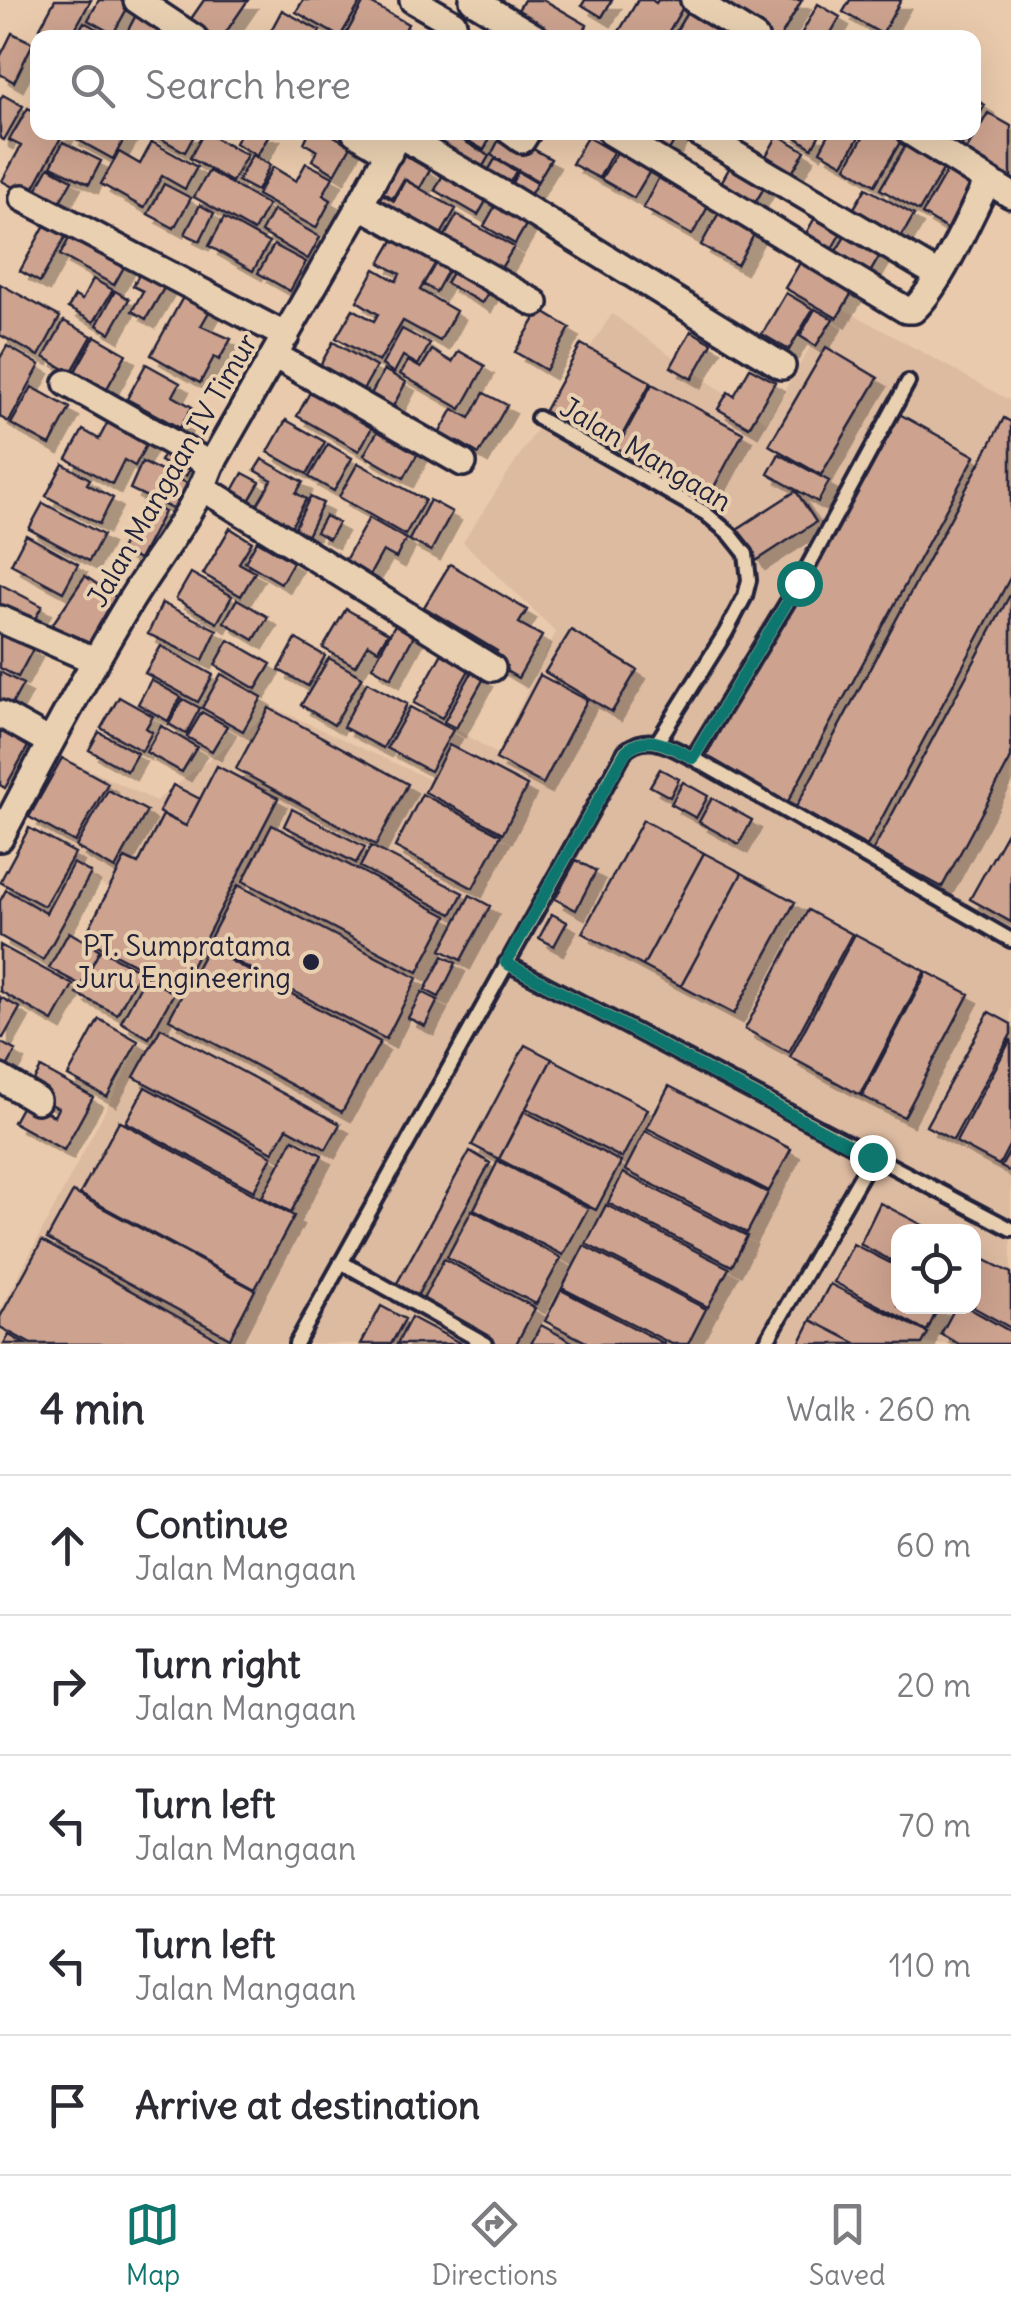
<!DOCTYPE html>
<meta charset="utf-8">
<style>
:root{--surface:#fff;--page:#f7f7f7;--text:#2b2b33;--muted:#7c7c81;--line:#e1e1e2;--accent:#0f766e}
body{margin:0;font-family:Delius,sans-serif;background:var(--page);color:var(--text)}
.controls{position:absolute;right:30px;bottom:30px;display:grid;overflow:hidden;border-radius:20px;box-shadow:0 10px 40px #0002}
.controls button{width:90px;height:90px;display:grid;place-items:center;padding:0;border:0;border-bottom:2px solid var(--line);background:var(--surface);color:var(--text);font:50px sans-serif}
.stop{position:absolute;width:30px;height:30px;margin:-22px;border:8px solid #0f766e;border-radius:50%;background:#fff}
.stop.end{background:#0f766e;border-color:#fff;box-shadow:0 2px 10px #0008}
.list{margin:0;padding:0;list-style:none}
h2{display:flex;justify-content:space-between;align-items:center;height:130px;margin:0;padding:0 40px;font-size:42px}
h2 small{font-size:32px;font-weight:400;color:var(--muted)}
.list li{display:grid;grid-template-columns:65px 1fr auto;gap:30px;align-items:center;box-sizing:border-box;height:140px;padding:0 40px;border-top:2px solid var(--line)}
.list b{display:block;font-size:38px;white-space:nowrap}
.list p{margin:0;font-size:32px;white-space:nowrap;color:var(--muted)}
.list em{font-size:32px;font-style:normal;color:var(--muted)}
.icon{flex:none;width:55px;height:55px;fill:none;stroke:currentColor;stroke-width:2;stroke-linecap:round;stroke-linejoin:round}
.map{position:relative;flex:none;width:1011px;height:1344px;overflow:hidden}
.search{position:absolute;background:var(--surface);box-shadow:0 10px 40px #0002;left:30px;right:30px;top:30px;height:110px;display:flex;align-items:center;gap:25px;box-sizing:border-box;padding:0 35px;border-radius:20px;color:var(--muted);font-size:38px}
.sheet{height:830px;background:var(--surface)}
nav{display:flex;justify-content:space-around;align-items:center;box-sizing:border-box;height:140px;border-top:2px solid var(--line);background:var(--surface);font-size:28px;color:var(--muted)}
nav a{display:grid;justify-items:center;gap:5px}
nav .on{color:var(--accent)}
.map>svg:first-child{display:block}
.built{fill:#ddbba1;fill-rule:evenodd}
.building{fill:#cda38f;stroke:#22223b;stroke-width:2.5;filter:url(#shadow)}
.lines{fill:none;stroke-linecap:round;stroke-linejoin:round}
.lane-casing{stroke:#22223b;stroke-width:20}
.street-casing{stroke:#22223b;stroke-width:32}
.lane{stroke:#e9d0b1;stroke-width:12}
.street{stroke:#e9d0b1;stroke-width:25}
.route{stroke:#0f766e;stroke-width:12}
.poi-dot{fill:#22223b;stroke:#e9d0b1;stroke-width:4}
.labels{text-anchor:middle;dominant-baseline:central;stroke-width:8;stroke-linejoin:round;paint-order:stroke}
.street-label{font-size:28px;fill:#22223b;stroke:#e9d0b1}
.poi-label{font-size:28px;fill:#22223b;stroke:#e9d0b1;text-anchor:end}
</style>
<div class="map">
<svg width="1011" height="1344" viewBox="0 0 1011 1344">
<defs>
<filter id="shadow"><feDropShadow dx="9" dy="9" stdDeviation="0" flood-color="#0004"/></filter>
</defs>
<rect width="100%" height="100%" fill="#eacaac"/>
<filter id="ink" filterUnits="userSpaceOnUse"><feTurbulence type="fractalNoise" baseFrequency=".01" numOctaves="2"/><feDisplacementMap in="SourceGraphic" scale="20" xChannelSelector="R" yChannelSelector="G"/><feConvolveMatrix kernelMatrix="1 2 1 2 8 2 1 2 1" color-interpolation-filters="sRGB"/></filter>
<g filter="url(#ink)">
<path class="built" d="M 835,304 L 1011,401 L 1011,1344 L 0,1344 L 0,1311 L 166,994 L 87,937 L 112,892 L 37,837 L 77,764 L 156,801 L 275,708 L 429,779 L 455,728 L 497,754 L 556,632 L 463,542 L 612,314 L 766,422 ZM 898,1232 L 974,1232 L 974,1306 L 898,1306 Z"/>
<path class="building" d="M 55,0 L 91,0 L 70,38 L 57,38 L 40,28 Z
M 99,0 L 120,0 L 129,5 L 113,34 L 88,20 Z
M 204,0 L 248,0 L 222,38 L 203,38 L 186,26 Z
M 303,0 L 362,0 L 340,37 L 296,12 Z
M 365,0 L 408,24 L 401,38 L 344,38 Z
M 524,0 L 544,0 L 587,25 L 580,38 L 546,38 L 513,18 Z
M 585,0 L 612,0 L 602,17 L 582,5 Z
M 638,0 L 652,0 L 656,3 L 658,0 L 678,0 L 685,4 L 665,38 L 626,38 L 618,33 Z
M 727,0 L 802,0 L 780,38 L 765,38 L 720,12 Z
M 850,0 L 901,0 L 882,34 L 843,12 Z
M 818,4 L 840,17 L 828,38 L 799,38 Z
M 689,9 L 738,38 L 672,38 Z
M 282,10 L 320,31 L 316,38 L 267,38 Z
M 136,15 L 168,33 L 165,38 L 124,38 Z
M 84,22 L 113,38 L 75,38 Z
M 12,33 L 33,43 L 14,82 L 0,74 L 0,57 Z
M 3,95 L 23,106 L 4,140 L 0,138 L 0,100 Z
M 974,98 L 985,105 L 974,124 Z
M 28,108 L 38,113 L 38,132 L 64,132 L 29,196 L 2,181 L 21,146 L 9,140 Z
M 988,113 L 1011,126 L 1011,188 L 961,159 Z
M 73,132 L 128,132 L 113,159 L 71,136 Z
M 149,132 L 196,132 L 185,152 Z
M 204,132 L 247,155 L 232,182 L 190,158 Z
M 241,132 L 271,132 L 257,156 L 235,143 Z
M 309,132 L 327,132 L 351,146 L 335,174 L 312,160 L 317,151 L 304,143 Z
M 424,132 L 449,132 L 489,156 L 478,175 L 419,142 Z
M 453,132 L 493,132 L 484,150 Z
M 503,132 L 551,159 L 538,181 L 491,155 Z
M 618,132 L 672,132 L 677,136 L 664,159 Z
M 788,132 L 821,132 L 812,148 Z
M 830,132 L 862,132 L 843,164 L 820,151 Z
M 866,132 L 905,134 L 875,185 L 846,167 Z
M 941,132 L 969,132 L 957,153 L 936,141 Z
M 778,135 L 805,151 L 789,178 L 762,163 Z
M 587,137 L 613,152 L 599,178 L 572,164 Z
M 909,139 L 937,155 L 932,164 L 943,170 L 919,211 L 880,189 Z
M 63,142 L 101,161 L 89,184 L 51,166 Z
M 152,142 L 197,167 L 185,189 L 162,176 L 144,208 L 101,184 L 119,152 L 140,164 Z
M 395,150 L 430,170 L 420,188 L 404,179 L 393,198 L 374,187 Z
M 617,152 L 650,171 L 634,198 L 601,179 Z
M 252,155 L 270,165 L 257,191 L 238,181 Z
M 495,159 L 516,171 L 505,191 L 484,178 Z
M 306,163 L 333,177 L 323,195 L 331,200 L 316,228 L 257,195 L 273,167 L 296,181 Z
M 731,165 L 768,181 L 751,210 L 717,190 Z
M 49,167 L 72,180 L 55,210 L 32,197 Z
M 949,167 L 978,184 L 950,231 L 922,214 Z
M 209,171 L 268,205 L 254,231 L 194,197 Z
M 445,171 L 489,196 L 478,215 L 435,190 Z
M 518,172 L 537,183 L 526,202 L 507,191 Z
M 659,177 L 709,205 L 692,235 L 643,208 Z
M 405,180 L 456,209 L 435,245 L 368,207 L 377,191 L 394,201 Z
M 164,184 L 191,198 L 174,228 L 148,214 Z
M 866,188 L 914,215 L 896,246 L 848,218 Z
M 498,201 L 529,220 L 515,244 L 484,226 Z
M 200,205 L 214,213 L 200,241 L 185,234 Z
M 820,209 L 846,224 L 827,257 L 801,242 Z
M 273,210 L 320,237 L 308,259 L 261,232 Z
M 720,211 L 756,231 L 737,265 L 701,245 Z
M 457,215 L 514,247 L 495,278 L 439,246 Z
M 224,218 L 269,243 L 253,271 L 209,246 Z
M 46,223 L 67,234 L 40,282 L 20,271 Z
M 76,226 L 130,256 L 114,285 L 60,255 Z
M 851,227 L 885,247 L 864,283 L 829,262 Z
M 398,232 L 440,256 L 420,290 L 456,311 L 440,341 L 403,321 L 379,362 L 336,338 L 353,309 L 374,321 L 378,314 L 357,301 L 375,269 L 396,281 L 400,274 L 380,263 Z
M 274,245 L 306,262 L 290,291 L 258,273 Z
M 440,256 L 452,263 L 436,292 L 423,284 Z
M 801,261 L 853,291 L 837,318 L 785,288 Z
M 457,264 L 493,284 L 482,303 L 446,283 Z
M 142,269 L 167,283 L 146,319 L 132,311 L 143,291 L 133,286 Z
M 93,279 L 113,290 L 94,322 L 68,308 L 75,296 L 82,300 Z
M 0,284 L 60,317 L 39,356 L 0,335 Z
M 187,290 L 213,305 L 201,326 L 231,339 L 219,360 L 214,357 L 200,383 L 151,355 Z
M 115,291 L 129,299 L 110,333 L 97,325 Z
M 786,293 L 813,309 L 789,350 L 762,334 Z
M 815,309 L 833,319 L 816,346 L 800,336 Z
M 540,310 L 570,328 L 546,370 L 515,352 Z
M 64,321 L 92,336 L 71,373 L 44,357 Z
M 402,329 L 430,344 L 418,365 L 403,356 L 394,373 L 382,365 Z
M 691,331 L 712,343 L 692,379 L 671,367 Z
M 95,336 L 126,354 L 105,392 L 73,375 Z
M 333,342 L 376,367 L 359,397 L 316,373 Z
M 581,344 L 651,382 L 612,454 L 542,416 Z
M 7,346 L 40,365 L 9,422 L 0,417 L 0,358 Z
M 826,347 L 878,378 L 821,475 L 769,445 Z
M 432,350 L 452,362 L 459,351 L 485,366 L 461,409 L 400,374 L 408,361 L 421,368 Z
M 146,364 L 180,383 L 173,396 L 192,407 L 180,428 L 127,399 Z
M 750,368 L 775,382 L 749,427 L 718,409 L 728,392 L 734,396 Z
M 384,370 L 406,382 L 391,410 L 369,398 Z
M 652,384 L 743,433 L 708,498 L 617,448 Z
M 314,385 L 376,420 L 359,451 L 297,416 Z
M 32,387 L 70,408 L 50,445 L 11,424 Z
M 484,393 L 507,405 L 479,454 L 457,441 L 452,450 L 435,441 L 453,409 L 470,418 Z
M 894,411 L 975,456 L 786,805 L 704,760 Z
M 1004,418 L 1011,422 L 1011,576 L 867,846 L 796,807 Z
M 109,420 L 148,441 L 135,466 L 124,460 L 112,484 L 67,459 L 83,430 L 99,439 Z
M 286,420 L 325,442 L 307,474 L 268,452 Z
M 383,422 L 423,444 L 404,478 L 364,455 Z
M 328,444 L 352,458 L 334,491 L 309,477 Z
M 168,447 L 194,462 L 186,476 L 160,461 Z
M 779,454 L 829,481 L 818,502 L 768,474 Z
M 262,459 L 303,482 L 296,493 L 306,499 L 291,527 L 256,507 L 272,480 L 255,470 Z
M 142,462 L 196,487 L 183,514 L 130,489 Z
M 358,463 L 425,500 L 405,535 L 339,497 Z
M 63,464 L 90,479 L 87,484 L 113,498 L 99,524 L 46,496 Z
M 243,473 L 260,482 L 246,506 L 230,496 Z
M 796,491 L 816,522 L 756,561 L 737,529 Z
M 310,497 L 323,503 L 304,542 L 291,535 Z
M 430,500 L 452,512 L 431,551 L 409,540 Z
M 144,502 L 164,512 L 139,560 L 120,550 Z
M 43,503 L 103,535 L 89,561 L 29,529 Z
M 325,516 L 338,523 L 329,539 L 316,532 Z
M 369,518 L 406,539 L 396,558 L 383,551 L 368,578 L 343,564 Z
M 230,528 L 252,542 L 239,563 L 255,572 L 241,596 L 203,574 Z
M 26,535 L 78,564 L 63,592 L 11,564 Z
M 257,541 L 293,562 L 281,583 L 245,562 Z
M 450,564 L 527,610 L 519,623 L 542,636 L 518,678 L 491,662 L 497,651 L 424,607 Z
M 191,573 L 232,596 L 217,623 L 176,599 Z
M 85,576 L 128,605 L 94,654 L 52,625 Z
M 0,584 L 42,606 L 29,630 L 0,614 Z
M 1011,593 L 1011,758 L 942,887 L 873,850 Z
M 237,599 L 268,617 L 254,640 L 224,622 Z
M 162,603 L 217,630 L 203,660 L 148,634 Z
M 346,609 L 388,633 L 378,650 L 368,644 L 355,666 L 323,648 Z
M 398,619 L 417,630 L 391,678 L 372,667 Z
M 571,630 L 637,670 L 612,712 L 545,672 Z
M 0,631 L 33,649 L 18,677 L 0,668 Z
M 296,639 L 325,656 L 308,686 L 279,670 Z
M 229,640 L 271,664 L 256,689 L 215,665 Z
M 161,646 L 213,675 L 198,702 L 145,673 Z
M 445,648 L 473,663 L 442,718 L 414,703 Z
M 329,658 L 362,677 L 334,725 L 301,705 Z
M 0,672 L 23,684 L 7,713 L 0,709 Z
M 472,672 L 484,678 L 456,728 L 444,722 Z
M 221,674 L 262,697 L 243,731 L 202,708 Z
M 540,675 L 587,700 L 543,784 L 496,759 Z
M 151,680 L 181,697 L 168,721 L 138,704 Z
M 367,682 L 407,704 L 383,748 L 343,727 Z
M 119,697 L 153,716 L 146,728 L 152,732 L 142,751 L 101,728 Z
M 183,699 L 200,708 L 186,734 L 169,724 Z
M 410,707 L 453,730 L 430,771 L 387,748 Z
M 269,708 L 408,784 L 376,845 L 236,769 Z
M 202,712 L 227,726 L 212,751 L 187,737 Z
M 0,721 L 32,739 L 5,788 L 0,785 Z
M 161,726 L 197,747 L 182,772 L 146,752 Z
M 99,732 L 137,753 L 127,771 L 89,750 Z
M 449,745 L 527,786 L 503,833 L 425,792 Z
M 62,758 L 108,783 L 75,842 L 29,817 Z
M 217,766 L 278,798 L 180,988 L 84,938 L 125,858 L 138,864 L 163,815 L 186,826 Z
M 660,769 L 679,779 L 670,797 L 650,786 Z
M 683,782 L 708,796 L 696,818 L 671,804 Z
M 173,785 L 200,799 L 186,826 L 159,812 Z
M 108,790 L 147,811 L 115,869 L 76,847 Z
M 422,794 L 501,835 L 473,888 L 395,847 Z
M 712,798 L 752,820 L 739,844 L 699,822 Z
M 292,809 L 365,847 L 356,863 L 284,826 Z
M 643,820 L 704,853 L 643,966 L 582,933 Z
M 272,825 L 447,916 L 418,972 L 243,881 Z
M 1011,825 L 1011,922 L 970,899 Z
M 29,828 L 75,853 L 44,906 L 0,882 Z
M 371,846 L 463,893 L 452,914 L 360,867 Z
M 704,853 L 742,873 L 681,986 L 643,966 Z
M 576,860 L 596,871 L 576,910 L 555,899 Z
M 73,863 L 91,873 L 43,960 L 0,936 L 0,901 L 6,890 L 46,913 Z
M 742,873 L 795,902 L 734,1014 L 681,986 Z
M 238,885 L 417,978 L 386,1039 L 206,946 Z
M 470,895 L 490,906 L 461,960 L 441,950 Z
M 808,910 L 852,934 L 789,1052 L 745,1029 Z
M 552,914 L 567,922 L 554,946 L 539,938 Z
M 69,932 L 100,950 L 81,985 L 49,968 Z
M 855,934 L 925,971 L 860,1095 L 790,1057 Z
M 0,945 L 73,985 L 53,1021 L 0,991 Z
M 207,948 L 380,1042 L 342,1112 L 169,1019 Z
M 100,950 L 140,971 L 117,1014 L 77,994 Z
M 443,956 L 456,963 L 439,997 L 425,990 Z
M 927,972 L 969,994 L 904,1117 L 862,1096 Z
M 145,977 L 174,993 L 149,1038 L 121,1022 Z
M 422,992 L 438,1000 L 425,1026 L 408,1018 Z
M 0,997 L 20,1008 L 3,1038 L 0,1037 Z
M 989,1012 L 1011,1024 L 1011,1034 L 953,1140 L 926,1126 Z
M 99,1019 L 138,1041 L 107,1097 L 68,1076 Z
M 161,1028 L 340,1124 L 326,1149 L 287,1128 L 273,1152 L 134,1077 Z
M 1011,1039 L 1011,1142 L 999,1165 L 956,1142 Z
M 0,1042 L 16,1051 L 3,1074 L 0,1072 Z
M 525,1045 L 552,1059 L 499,1159 L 472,1145 Z
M 552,1059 L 648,1109 L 622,1158 L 526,1108 Z
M 41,1068 L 93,1097 L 64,1150 L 13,1122 L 25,1100 L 54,1116 L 58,1108 L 28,1091 Z
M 669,1086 L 791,1149 L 769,1191 L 647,1128 Z
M 145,1087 L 272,1156 L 254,1191 L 126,1122 Z
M 524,1111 L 621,1162 L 596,1210 L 499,1159 Z
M 119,1121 L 294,1216 L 255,1289 L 80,1194 Z
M 645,1131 L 768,1193 L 747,1233 L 625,1170 Z
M 293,1139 L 322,1155 L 291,1212 L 262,1197 Z
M 1011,1149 L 1011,1172 L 1001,1167 Z
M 470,1151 L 490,1163 L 417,1296 L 396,1285 Z
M 498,1161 L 588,1208 L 563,1255 L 474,1209 Z
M 623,1173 L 747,1236 L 732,1266 L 608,1203 Z
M 73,1192 L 255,1290 L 230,1338 L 47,1239 Z
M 880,1203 L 936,1232 L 898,1232 L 898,1264 L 860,1244 Z
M 606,1205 L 729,1268 L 708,1307 L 586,1244 Z
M 472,1210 L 561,1258 L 536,1304 L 447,1257 Z
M 42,1241 L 223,1342 L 222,1344 L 31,1344 L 0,1327 L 0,1317 Z
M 853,1244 L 898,1267 L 898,1306 L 939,1306 L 927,1331 L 834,1282 Z
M 584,1246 L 706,1309 L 688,1344 L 672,1344 L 562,1288 Z
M 981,1258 L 1011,1273 L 1011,1328 L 971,1306 L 974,1306 L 974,1272 Z
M 444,1259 L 535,1308 L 516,1344 L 495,1344 L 420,1305 Z
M 830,1284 L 928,1333 L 922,1344 L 858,1344 L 811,1320 Z
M 561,1290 L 665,1344 L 590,1344 L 545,1321 Z
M 381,1306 L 405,1319 L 391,1344 L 361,1344 Z
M 956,1306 L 965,1306 L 1011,1332 L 1011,1344 L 959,1344 L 941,1334 Z
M 411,1317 L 462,1344 L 397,1344 Z
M 811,1320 L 858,1344 L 799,1344 Z
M 541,1325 L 576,1344 L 531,1344 Z
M 9,1335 L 25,1344 L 4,1344 Z"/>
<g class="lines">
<g class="lane-casing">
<path id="lane" d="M 538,418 L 705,513 L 730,534 L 746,554 L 749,580 L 745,596 L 726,632 L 658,741
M 693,758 L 1011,940
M 506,963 L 1011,1229
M 341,1262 L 486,1344
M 296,1344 L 625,751 C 648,731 670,747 693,758 L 799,583 L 908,382
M 765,1344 L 872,1157"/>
</g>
<g class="street-casing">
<path id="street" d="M 137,0 L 194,38
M 413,0 L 453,23
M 473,0 L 536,38
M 694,0 L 755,38
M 355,132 L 389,153
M 511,132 L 522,140 L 527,132
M 611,132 L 906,310 L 913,310 C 940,286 970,215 988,181
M 697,132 L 938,275
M 910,132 L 1011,195
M 398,134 L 509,198 L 782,366
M 23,198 L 286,336
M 360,205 L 535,303
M 274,355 L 463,463
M 67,383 L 211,465
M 203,488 L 492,668
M 0,619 L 96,661
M 0,714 L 50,742
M 0,838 C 41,759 83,680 129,603 C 156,558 193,515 211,465 L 360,205 L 399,132
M 0,1078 L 37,1100"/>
</g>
<use href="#lane" class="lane"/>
<use href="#street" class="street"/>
</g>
</g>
<g class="lines" filter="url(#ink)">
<path class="route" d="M 799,583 L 693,758 C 670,747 648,731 626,751 L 506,963 L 872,1157"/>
</g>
<circle class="poi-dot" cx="311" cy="962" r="10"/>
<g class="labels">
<g class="street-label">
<text transform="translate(646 454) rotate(31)">Jalan Mangaan</text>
<text transform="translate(172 470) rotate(-60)">Jalan Mangaan IV Timur</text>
</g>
<g class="poi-label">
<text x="291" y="946">PT. Sumpratama<tspan x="291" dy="32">Juru Engineering</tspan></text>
</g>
</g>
</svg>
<div class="controls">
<button><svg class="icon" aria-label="locate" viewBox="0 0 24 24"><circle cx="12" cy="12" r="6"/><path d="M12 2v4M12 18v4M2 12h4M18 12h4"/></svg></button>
</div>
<div class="stop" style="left:799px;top:583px"></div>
<div class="stop end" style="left:872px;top:1157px"></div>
<div class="search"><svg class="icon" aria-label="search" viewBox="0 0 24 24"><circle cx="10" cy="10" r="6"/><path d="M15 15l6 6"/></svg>Search here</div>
</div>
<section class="sheet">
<h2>4 min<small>Walk · 260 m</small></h2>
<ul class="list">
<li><svg class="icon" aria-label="ahead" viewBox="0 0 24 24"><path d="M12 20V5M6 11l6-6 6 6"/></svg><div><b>Continue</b><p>Jalan Mangaan</p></div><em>60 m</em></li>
<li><svg class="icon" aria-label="right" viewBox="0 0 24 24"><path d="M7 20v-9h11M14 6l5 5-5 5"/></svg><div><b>Turn right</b><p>Jalan Mangaan</p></div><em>20 m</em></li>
<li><svg class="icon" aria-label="left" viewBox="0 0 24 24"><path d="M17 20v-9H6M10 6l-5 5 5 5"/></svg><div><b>Turn left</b><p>Jalan Mangaan</p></div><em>70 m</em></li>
<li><svg class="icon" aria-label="left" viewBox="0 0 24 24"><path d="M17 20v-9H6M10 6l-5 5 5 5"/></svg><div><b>Turn left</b><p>Jalan Mangaan</p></div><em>110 m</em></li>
<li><svg class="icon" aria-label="arrive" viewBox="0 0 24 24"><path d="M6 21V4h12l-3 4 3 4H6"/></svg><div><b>Arrive at destination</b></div></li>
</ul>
</section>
<nav>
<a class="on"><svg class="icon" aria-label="map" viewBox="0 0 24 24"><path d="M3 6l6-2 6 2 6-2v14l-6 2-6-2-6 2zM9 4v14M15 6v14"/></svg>Map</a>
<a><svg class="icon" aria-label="directions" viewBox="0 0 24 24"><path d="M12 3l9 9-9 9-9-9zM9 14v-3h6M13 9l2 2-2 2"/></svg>Directions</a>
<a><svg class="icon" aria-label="saved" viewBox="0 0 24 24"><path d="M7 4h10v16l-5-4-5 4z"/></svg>Saved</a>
</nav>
